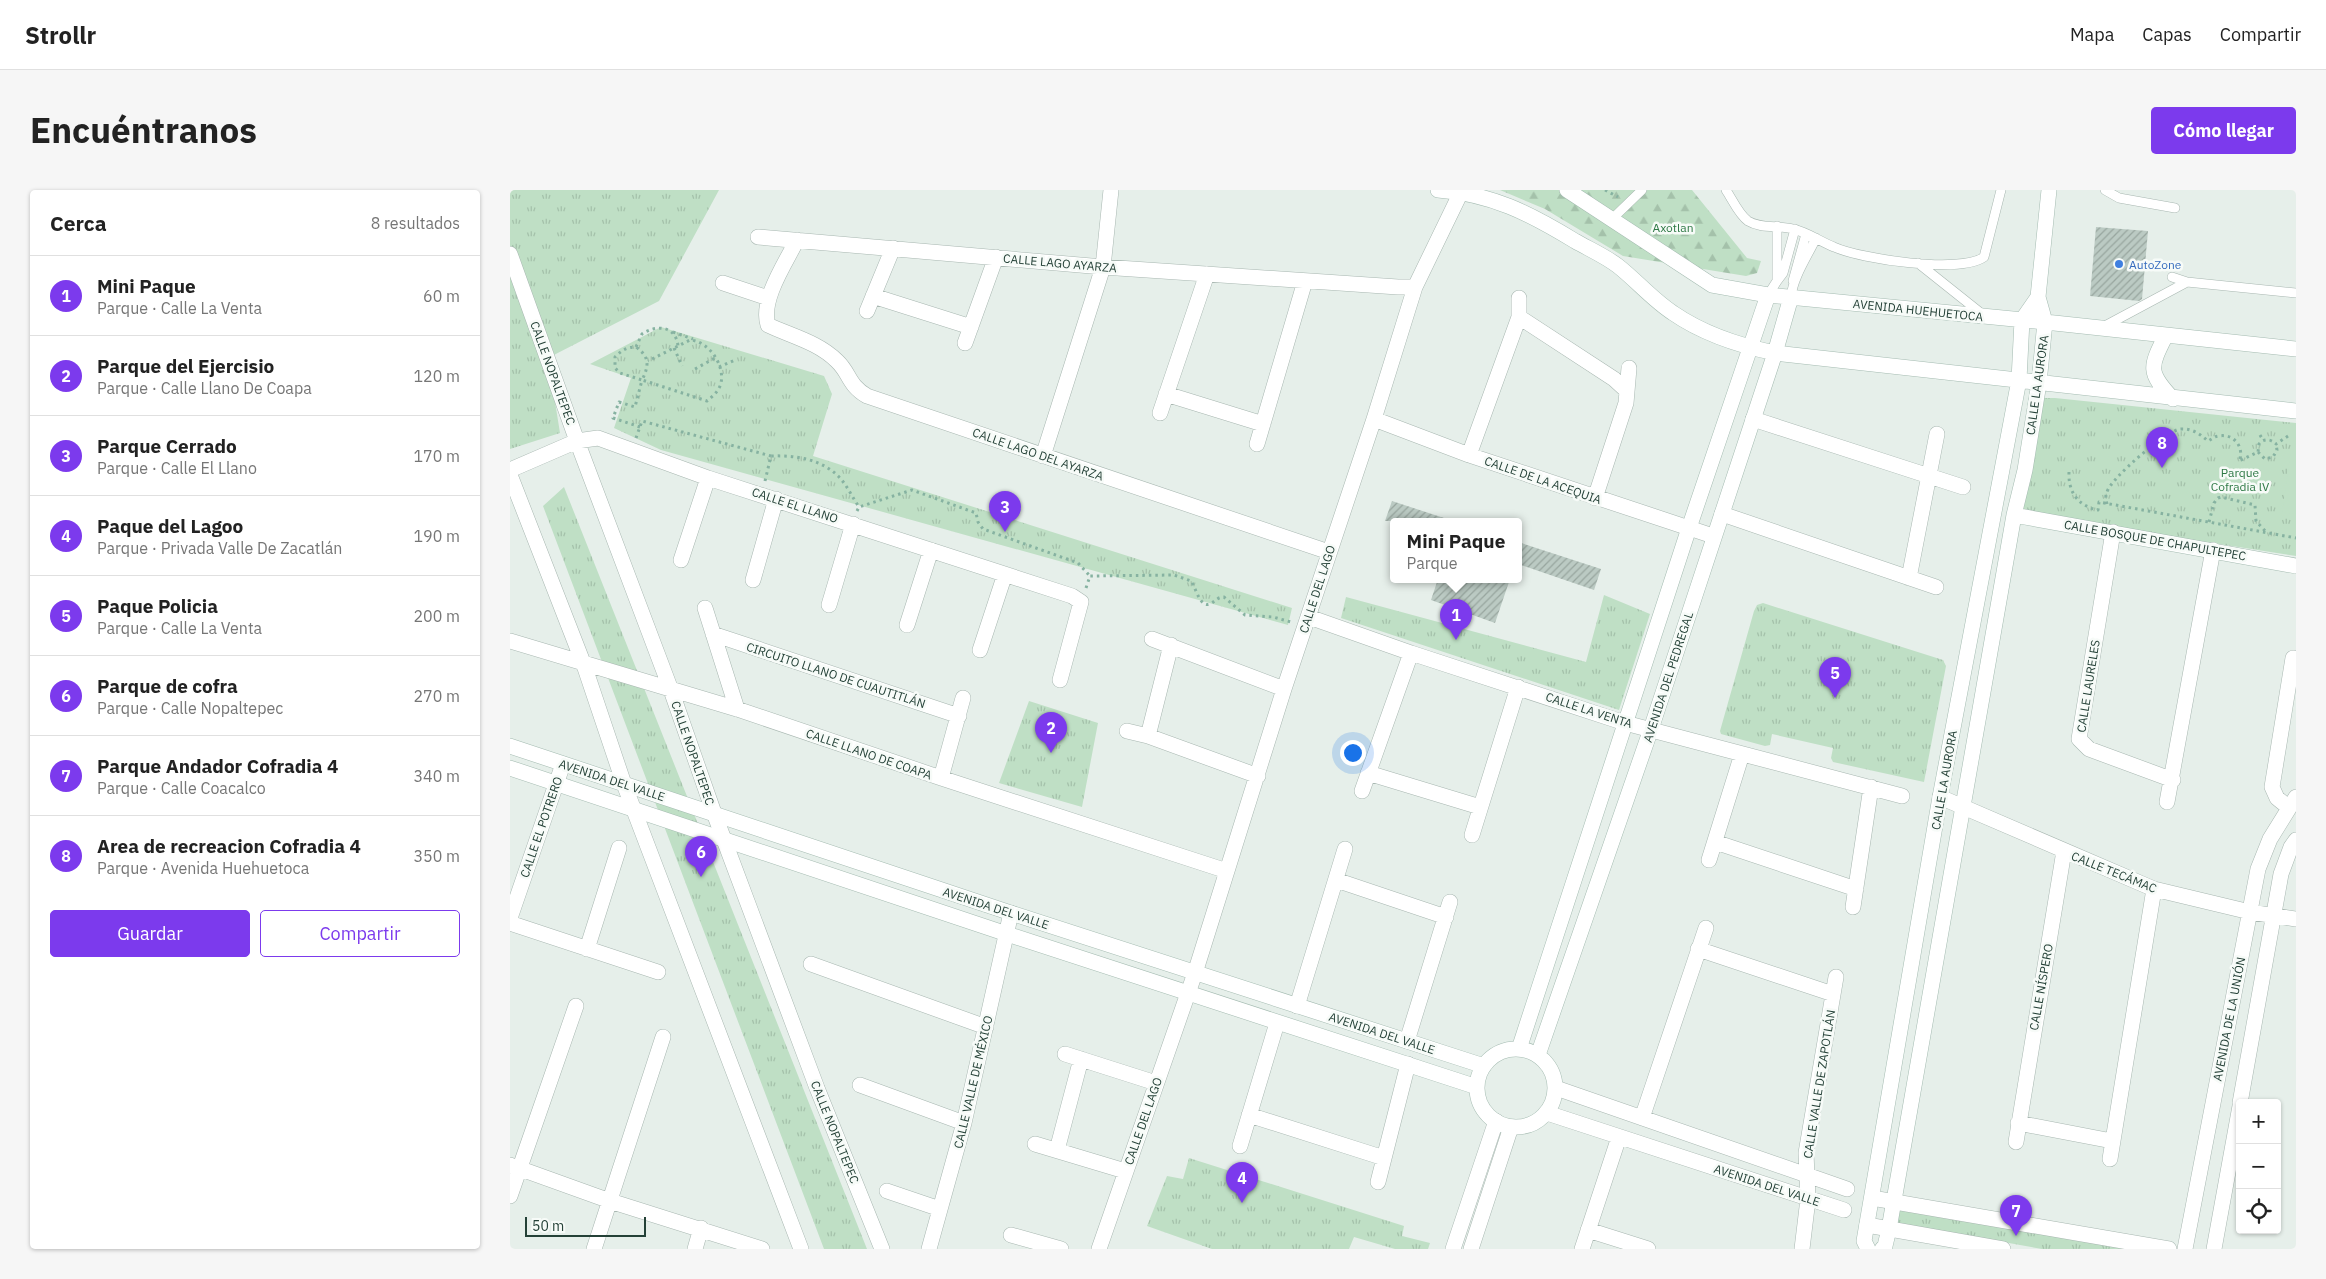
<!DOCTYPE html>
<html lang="es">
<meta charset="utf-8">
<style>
:root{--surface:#fff;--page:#f6f6f6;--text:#222;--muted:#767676;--line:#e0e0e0;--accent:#7c3aed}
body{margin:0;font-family:"IBM Plex Sans",sans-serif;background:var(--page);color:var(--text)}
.controls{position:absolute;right:15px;bottom:15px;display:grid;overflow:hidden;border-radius:5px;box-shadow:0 1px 4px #0004}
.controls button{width:45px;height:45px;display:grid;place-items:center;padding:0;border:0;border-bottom:1px solid var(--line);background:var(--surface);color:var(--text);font:25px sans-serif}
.scale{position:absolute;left:15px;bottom:12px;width:121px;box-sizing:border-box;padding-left:5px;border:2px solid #244137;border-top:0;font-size:14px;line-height:18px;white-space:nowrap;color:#244137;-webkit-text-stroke:4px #f7fbf8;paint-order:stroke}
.you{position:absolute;left:842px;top:562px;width:18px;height:18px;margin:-12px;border:4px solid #fff;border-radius:50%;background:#1a73e8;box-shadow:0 0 0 8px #1a73e833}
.badge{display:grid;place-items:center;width:32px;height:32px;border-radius:50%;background:var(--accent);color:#fff;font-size:16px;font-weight:700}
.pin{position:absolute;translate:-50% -41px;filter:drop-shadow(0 1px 2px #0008)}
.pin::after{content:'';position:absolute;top:26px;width:18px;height:15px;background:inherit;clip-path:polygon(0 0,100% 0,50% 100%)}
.popup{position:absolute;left:880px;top:328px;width:132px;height:65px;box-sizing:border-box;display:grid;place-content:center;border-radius:5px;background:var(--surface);filter:drop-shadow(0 1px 4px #0005);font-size:16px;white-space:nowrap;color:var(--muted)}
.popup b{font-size:19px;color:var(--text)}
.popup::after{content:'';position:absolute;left:50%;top:100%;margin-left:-10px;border:10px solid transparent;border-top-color:var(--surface)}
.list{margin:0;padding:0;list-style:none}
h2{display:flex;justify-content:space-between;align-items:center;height:65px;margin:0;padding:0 20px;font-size:21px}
h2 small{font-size:16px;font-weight:400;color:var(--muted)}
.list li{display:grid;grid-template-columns:32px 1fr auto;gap:15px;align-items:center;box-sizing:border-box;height:80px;padding:0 20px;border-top:1px solid var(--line)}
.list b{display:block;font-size:19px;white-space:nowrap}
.list p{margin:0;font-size:16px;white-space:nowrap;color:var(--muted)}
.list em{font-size:16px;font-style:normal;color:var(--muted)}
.actions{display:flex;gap:10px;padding:15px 20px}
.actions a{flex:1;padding:11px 0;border:1px solid var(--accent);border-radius:5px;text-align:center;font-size:18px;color:var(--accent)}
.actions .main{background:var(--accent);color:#fff}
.icon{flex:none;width:28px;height:28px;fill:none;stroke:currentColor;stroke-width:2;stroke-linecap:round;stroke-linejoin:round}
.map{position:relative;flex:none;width:1786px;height:1059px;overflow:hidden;border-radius:5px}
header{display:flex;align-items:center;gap:30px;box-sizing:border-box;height:70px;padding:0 25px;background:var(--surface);border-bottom:1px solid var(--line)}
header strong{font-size:24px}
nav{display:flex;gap:28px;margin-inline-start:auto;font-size:18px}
.intro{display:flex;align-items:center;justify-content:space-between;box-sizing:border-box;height:120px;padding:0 30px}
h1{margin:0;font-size:35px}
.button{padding:12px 22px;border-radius:5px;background:var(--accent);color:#fff;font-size:18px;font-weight:700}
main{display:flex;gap:30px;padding:0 30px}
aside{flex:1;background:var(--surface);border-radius:5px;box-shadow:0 1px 4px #0004}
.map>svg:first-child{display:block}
.grass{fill:url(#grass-tufts)}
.forest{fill:url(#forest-firs)}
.pitch{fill:#bfdfc5}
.building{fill:url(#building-hatch)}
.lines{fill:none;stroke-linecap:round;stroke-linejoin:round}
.lane-casing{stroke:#a8b7b1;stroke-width:10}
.street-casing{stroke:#a8b7b1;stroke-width:16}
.secondary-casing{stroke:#a4bbb1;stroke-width:16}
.path{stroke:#86b2a1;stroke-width:3;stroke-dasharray:2.5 4;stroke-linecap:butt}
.lane{stroke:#fff;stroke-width:9}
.street{stroke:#fff;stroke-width:15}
.secondary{stroke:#fff;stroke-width:15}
.shop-dot{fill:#3f7fe0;stroke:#f7fbf8;stroke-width:2}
.labels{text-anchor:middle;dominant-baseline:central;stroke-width:5;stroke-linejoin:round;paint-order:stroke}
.park-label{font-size:12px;fill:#2e7945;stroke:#f7fbf8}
.street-label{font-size:12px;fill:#244137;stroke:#f7fbf8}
.shop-label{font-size:12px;fill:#366cbe;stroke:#f7fbf8;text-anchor:start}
</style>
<header>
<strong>Strollr</strong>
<nav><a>Mapa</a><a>Capas</a><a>Compartir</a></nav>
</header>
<div class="intro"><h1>Encuéntranos</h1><a class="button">Cómo llegar</a></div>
<main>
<aside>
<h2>Cerca<small>8 resultados</small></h2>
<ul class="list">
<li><span class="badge">1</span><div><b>Mini Paque</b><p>Parque · Calle La Venta</p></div><em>60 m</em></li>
<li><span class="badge">2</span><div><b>Parque del Ejercisio</b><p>Parque · Calle Llano De Coapa</p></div><em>120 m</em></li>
<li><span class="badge">3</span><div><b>Parque Cerrado</b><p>Parque · Calle El Llano</p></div><em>170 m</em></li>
<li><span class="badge">4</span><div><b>Paque del Lagoo</b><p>Parque · Privada Valle De Zacatlán</p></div><em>190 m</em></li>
<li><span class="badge">5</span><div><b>Paque Policia</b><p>Parque · Calle La Venta</p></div><em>200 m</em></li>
<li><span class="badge">6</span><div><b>Parque de cofra</b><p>Parque · Calle Nopaltepec</p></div><em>270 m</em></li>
<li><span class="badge">7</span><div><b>Parque Andador Cofradia 4</b><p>Parque · Calle Coacalco</p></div><em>340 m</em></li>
<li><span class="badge">8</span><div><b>Area de recreacion Cofradia 4</b><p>Parque · Avenida Huehuetoca</p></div><em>350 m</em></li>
</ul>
<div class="actions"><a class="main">Guardar</a><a>Compartir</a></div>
</aside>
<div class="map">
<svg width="1786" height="1059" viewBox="0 0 1786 1059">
<defs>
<pattern id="grass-tufts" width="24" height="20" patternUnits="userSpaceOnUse" patternTransform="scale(1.25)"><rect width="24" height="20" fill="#bfdfc5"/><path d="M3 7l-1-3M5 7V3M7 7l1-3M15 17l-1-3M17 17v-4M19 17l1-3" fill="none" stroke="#a4c1aa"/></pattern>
<pattern id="forest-firs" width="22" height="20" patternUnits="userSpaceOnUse" patternTransform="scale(1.25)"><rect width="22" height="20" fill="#bfdfc5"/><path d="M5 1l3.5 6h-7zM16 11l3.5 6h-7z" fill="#a4c1aa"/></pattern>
<pattern id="building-hatch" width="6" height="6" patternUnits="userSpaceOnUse" patternTransform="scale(1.25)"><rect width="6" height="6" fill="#bbcac3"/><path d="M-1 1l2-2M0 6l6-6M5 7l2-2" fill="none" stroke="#98a69f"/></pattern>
</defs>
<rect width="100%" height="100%" fill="#e6efea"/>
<path class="grass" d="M 0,0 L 209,0 L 149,111 L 38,168 L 50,243 L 0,259 Z
M 151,137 L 314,186 L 322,204 L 303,266 L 782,418 L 778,435 L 151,260 L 104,238 L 121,188 L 80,174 Z
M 1531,208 L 1545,208 L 1786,233 L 1786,366 L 1511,323 Z
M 54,297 L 357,1059 L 314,1059 L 33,316 Z
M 1094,405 L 1140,424 L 1109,520 L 831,428 L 836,407 L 1076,472 Z
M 1253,413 L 1433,470 L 1436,476 L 1414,592 L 1323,572 L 1321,568 L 1323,558 L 1262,544 L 1260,555 L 1255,556 L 1211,544 L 1210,541 L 1244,421 L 1247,415 Z
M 519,511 L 588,533 L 572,617 L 489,593 Z
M 679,968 L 894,1036 L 892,1046 L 920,1053 L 918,1059 L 885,1059 L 844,1047 L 839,1059 L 702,1059 L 637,1036 L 657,986 L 673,989 Z
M 1386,1016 L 1626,1059 L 1532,1059 L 1387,1033 Z"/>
<path class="forest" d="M 990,0 L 1182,0 L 1237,68 L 1251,71 L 1247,83 L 1236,86 L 1113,66 L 1035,19 Z"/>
<path class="pitch" d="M 1781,259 L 1786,260 L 1786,324 L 1772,322 Z"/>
<path class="building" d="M 1586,37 L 1638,41 L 1632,109 L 1629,111 L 1580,106 Z
M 882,311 L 937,329 L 936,331 L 875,331 Z
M 1008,352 L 1091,379 L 1084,400 L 1008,374 Z
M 928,389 L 1000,389 L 985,433 L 921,410 Z"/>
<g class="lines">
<g class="lane-casing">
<path id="lane" d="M 1216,0 C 1222,9 1229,25 1238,31 C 1251,39 1268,35 1283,39 C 1297,42 1311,52 1324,57 C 1351,69 1450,84 1474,67 L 1491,0
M 1595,0 L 1609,8 L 1665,18
M 1102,29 L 1132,0
M 1408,73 L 1472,124
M 1662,87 L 1677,92 L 1786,103
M 1267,91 L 1273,83 L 1285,39
M 1283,91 L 1296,44
M 1258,105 L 1267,91 L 1267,36
M 1281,107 C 1283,87 1297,67 1306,48
M 1593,137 L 1677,92"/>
</g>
<g class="street-casing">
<path id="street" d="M 248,47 L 593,77 L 888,97 L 905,97
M 287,50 C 276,72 250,110 258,135 C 281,146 308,152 327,171 C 340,183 338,195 357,206 L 819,362
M 0,64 L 67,251 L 161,500 L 204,623 L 307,898 L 372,1059
M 213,93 L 258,108
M 363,106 L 461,137
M 357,121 L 383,58
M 1009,127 L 1104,189 L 1116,200
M 455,153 L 486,67
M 656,204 L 753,234
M 650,223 L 697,84
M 864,229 L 959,265 L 1203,346
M 1243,229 L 1453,297
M 747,254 L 795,91
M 959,265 L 1009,127 L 1009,108
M 533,266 L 593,77 L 601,0
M 0,280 L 67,251 L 88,248 L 198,288 L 562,406 L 571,412 L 550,490
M 0,285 L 74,475 L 114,594 L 291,1059
M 1085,308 L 1116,213 L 1119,178
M 1212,324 L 1426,397
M 1603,342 L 1569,549 L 1579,559 L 1663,590
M 171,370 L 198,288
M 1399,388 L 1427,244
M 243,390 L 266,309
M 319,415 L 343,334
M 195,418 L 227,519
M 799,427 L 901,463 L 1115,533 L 1392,606
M 397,435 L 421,360
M 203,444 L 449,526
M 642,449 L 774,499
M 0,451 L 227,519 L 431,588 L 717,681
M 470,460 L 495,384
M 617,541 L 638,546 L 748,586
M 638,546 L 661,455
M 858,583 L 970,617
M 431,588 L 453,508
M 852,601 L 901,463
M 1430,607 L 1644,699 L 1740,722 L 1786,729
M 1657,612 L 1703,360
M 1778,617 L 1767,608 L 1762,597 L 1783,468
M 962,645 L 1008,497
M 1205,652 L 1346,699
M 1199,670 L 1232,564
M 826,690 L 936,727
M 1343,717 L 1361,597
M 0,728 L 53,574
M 0,733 L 148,782
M 77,759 L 109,658
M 1188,759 L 1323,804
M 301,774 L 476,837
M 787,816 L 835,659
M 897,851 L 940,712
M 555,864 L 646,893
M 350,895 L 454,933
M 1046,898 L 1337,999
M 1730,913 L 1771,684 L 1781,657 L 1786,650
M 1037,923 L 1334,1020
M 739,925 L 874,968
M 1132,928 L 1196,738
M 1508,933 L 1602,951
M 1506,952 L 1554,661
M 525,954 L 615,981
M 730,956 L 767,833
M 547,960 L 571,869
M 1600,969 L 1644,699
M 0,975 L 100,1011 L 252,1059
M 868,992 L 898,874
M 377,1001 L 430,1019
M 0,1006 L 66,816
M 1362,1008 L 1659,1059
M 1357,1035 L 1493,1059
M 1078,1040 L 1138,1059
M 501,1045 L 551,1059
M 84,1059 L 153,847
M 185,1059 L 191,1038
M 419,1059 L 454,933 L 501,723
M 589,1059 L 685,783 L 774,499 L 864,229 L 905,97 L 952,0
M 943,1059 L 986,931
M 961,1059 L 1001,937
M 1072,1059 L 1109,947
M 1292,1059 L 1298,1009 L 1296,963 L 1326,787
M 1675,1059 L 1748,679 L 1760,649 L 1786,607
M 1704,1059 L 1730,916"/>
</g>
<g class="secondary-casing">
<path id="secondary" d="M 928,0 C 982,4 1019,23 1065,51 C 1079,59 1095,66 1108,76 C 1127,91 1143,110 1163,123 C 1192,143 1231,156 1265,163 L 1786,221
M 1057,0 L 1202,95 L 1258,105 L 1535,132 L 1786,159
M 1656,145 C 1640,177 1637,182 1663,209
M 1504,325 L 1786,376
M 0,556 L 501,723 L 974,876
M 0,578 L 497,744 L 967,897
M 1009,859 L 1179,338 L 1258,105
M967 898a39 39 0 1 1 78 0a39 39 0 1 1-78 0Z
M 1028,865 L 1141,539 L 1265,163 L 1281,107
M 1358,1059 L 1354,1051 L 1430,607 L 1509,190 L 1512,130 L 1528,107
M 1372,1059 L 1375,1056 L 1379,1039 L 1504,325 L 1515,280 L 1529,193 L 1535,132 L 1528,107 L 1539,0"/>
</g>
<path class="path" d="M 1095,0 L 1108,7
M 163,142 L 183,149
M 126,157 L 132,144 C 147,134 166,136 168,156
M 164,158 L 172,176
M 209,177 L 225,170
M 185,179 L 205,168
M 130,237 L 103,228 L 109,212 L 125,217 L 132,190 L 110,183 L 105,178 L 105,167 C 112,160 117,157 126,157 C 140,167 139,176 132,190 L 197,211 C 203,206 209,201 211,193 C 215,174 198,151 180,150 L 138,171
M 1750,245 L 1753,250
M 126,248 L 132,231 L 261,266
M 1748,262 L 1755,269 L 1763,267 L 1767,260 L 1766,254
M 1559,282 C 1558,302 1568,316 1588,320 L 1589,312 L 1786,348
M 255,291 L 261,266 C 284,265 310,269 327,285 C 336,293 342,307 349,317
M 1597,314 C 1596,310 1595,306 1597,302 C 1601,288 1656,241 1670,239 C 1682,238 1690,244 1698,251 C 1702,249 1705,246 1709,246 C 1724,243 1735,258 1729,271 L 1748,262 L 1749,254 C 1754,248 1761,249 1766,254 L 1778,246
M 347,321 L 349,317 L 402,300 L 466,323 L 468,332 L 473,339 L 568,373 L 580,386
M 1699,332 L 1704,313 L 1708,308 L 1711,307 L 1745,315 L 1746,331 L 1756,342
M 576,398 L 580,386 L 664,385 L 681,391 C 686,398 690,418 700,414 C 706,411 707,407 714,407 L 735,425 L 763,427 L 781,432"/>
<use href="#lane" class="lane"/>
<use href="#street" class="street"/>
<use href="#secondary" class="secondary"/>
</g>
<circle class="shop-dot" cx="1609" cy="74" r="5"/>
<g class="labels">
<g class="park-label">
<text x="1163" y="37">Axotlan</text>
<text x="1730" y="282">Parque<tspan x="1730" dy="14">Cofradia lV</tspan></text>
</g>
<g class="street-label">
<text transform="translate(550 73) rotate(5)">CALLE LAGO AYARZA</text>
<text transform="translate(1408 120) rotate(6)">AVENIDA HUEHUETOCA</text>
<text transform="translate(43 183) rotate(70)">CALLE NOPALTEPEC</text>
<text transform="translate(1527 195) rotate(-82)">CALLE LA AURORA</text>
<text transform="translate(528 264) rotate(19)">CALLE LAGO DEL AYARZA</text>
<text transform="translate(1033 290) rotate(19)">CALLE DE LA ACEQUIA</text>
<text transform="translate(285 315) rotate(18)">CALLE EL LLANO</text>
<text transform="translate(1645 350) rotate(10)">CALLE BOSQUE DE CHAPULTEPEC</text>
<text transform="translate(807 399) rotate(-72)">CALLE DEL LAGO</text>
<text transform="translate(326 485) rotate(18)">CIRCUITO LLANO DE CUAUTITLÁN</text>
<text transform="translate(1158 487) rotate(-72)">AVENIDA DEL PEDREGAL</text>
<text transform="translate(1578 496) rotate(-81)">CALLE LAURELES</text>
<text transform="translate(1079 520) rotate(18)">CALLE LA VENTA</text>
<text transform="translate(183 563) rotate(71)">CALLE NOPALTEPEC</text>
<text transform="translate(359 564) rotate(19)">CALLE LLANO DE COAPA</text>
<text transform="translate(102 590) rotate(18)">AVENIDA DEL VALLE</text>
<text transform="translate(1434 590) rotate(-80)">CALLE LA AURORA</text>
<text transform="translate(31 637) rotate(-71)">CALLE EL POTRERO</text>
<text transform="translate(1604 682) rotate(22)">CALLE TECÁMAC</text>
<text transform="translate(486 718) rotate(18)">AVENIDA DEL VALLE</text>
<text transform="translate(1531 797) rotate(-80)">CALLE NÍSPERO</text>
<text transform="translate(1719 829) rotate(-79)">AVENIDA DE LA UNIÓN</text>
<text transform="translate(872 843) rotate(18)">AVENIDA DEL VALLE</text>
<text transform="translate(463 892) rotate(-77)">CALLE VALLE DE MÉXICO</text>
<text transform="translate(1309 894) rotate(-81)">CALLE VALLE DE ZAPOTLÁN</text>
<text transform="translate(633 931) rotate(-71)">CALLE DEL LAGO</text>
<text transform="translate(325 942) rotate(68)">CALLE NOPALTEPEC</text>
<text transform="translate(1257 995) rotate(18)">AVENIDA DEL VALLE</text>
</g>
<g class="shop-label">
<text x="1619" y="74">AutoZone</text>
</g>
</g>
</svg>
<div class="controls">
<button>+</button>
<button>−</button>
<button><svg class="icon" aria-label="locate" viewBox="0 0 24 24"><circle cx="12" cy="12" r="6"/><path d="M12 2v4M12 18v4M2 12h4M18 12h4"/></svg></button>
</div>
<div class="scale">50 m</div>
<div class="you"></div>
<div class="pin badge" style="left:946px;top:450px">1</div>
<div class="popup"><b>Mini Paque</b>Parque</div>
<div class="pin badge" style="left:541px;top:563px">2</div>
<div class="pin badge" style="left:495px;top:342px">3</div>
<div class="pin badge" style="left:732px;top:1013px">4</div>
<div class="pin badge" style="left:1325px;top:508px">5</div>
<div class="pin badge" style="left:191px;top:687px">6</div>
<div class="pin badge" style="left:1506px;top:1046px">7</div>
<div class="pin badge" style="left:1652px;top:278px">8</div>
</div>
</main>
